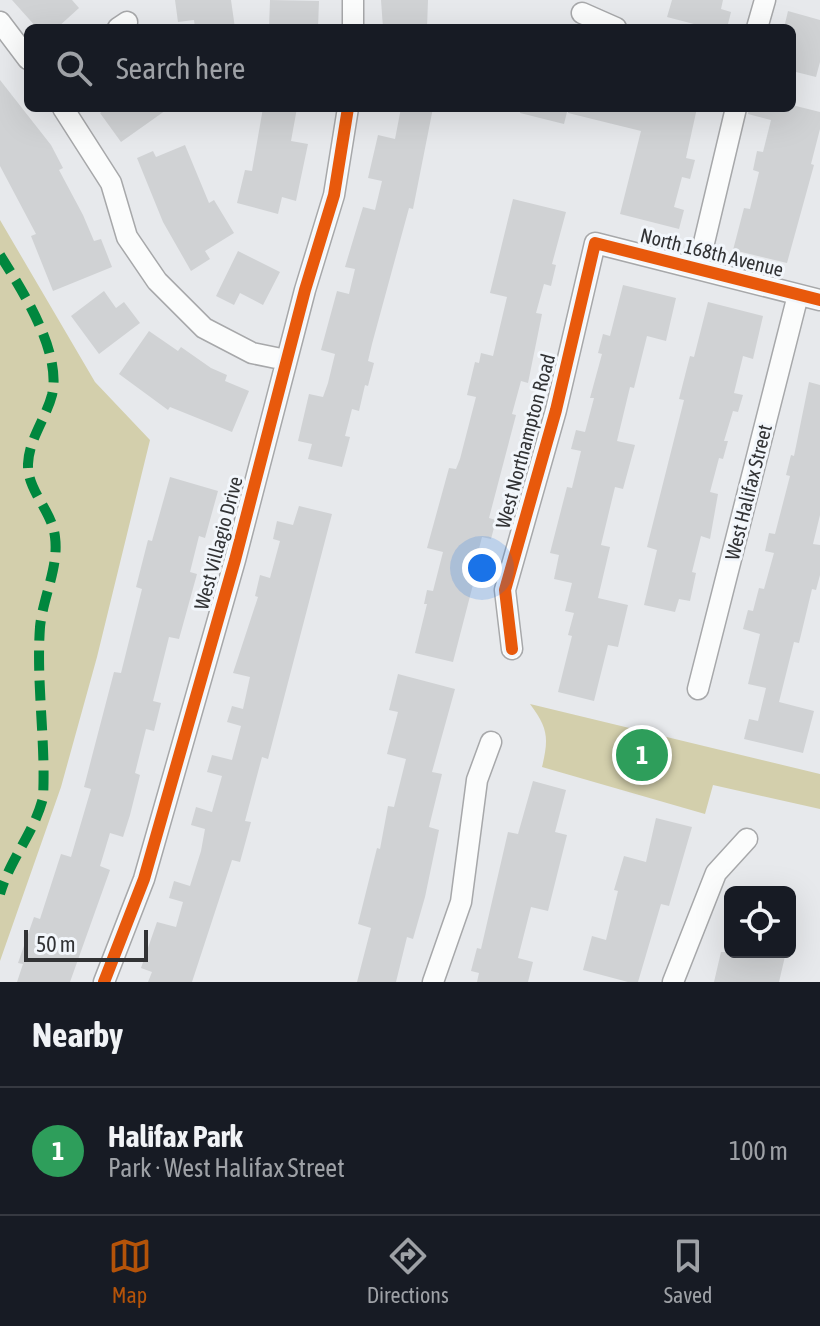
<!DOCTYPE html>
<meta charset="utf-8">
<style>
:root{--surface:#171b24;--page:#20242c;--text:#f1f3f6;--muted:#9ea1a6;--line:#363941;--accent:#b45309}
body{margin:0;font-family:"Asap Condensed",sans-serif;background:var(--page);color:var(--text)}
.controls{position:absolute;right:24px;bottom:24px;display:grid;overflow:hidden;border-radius:12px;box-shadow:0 8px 32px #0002}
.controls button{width:72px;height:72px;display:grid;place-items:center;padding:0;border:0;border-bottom:2px solid var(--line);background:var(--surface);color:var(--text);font:40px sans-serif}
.scale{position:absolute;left:24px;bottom:20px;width:124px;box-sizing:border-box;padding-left:8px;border:4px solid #323335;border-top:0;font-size:22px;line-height:28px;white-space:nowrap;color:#323335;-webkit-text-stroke:6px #f2f6fb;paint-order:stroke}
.you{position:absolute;left:482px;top:568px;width:28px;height:28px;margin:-20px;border:6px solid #fff;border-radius:50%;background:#1a73e8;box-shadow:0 0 0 12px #1a73e833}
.badge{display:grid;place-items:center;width:52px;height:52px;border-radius:50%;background:var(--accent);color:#fff;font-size:26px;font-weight:700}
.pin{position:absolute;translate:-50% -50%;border:4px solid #fff;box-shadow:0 2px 8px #0006}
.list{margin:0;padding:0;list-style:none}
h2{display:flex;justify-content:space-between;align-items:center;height:104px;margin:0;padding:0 32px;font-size:34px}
h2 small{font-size:26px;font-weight:400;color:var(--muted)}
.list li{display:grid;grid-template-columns:52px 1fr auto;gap:24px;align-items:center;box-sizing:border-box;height:128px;padding:0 32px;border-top:2px solid var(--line)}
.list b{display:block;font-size:30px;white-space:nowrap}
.list p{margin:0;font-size:26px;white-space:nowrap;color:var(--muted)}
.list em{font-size:26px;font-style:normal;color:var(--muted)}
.icon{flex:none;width:44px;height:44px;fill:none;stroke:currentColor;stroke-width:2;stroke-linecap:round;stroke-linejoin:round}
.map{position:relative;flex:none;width:820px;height:982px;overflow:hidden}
.search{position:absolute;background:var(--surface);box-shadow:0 8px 32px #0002;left:24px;right:24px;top:24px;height:88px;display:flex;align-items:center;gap:20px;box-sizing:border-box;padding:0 28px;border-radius:12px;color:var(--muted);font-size:30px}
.sheet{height:232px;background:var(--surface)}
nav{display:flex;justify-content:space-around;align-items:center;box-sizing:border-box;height:112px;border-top:2px solid var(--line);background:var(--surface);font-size:22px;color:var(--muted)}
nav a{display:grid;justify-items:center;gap:4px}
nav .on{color:var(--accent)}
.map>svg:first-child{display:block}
.green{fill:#d3cfac}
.building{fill:#d0d2d4}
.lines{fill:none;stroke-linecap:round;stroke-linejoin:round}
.street-casing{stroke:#a7a8aa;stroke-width:23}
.street{stroke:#fbfcfc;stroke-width:20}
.quiet{stroke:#00873e;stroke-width:10;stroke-dasharray:20 10;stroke-linecap:butt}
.cycleway-casing{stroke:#f2f6fb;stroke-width:17}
.cycleway{stroke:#e8590c;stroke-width:12}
.labels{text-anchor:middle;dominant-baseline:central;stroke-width:6;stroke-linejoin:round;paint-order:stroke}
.street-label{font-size:20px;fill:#323335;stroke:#f2f6fb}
</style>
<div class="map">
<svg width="820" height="982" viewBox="0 0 820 982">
<rect width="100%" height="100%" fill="#e7e9ec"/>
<path class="green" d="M 0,220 L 95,382 L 150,440 L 97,657 L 61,787 L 0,961 Z
M 530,704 L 820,774 L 820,809 L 713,785 L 705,814 L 542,767 C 549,738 548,728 530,704 Z"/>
<path class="building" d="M 12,0 L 72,0 L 79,8 L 57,28 L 37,28 Z
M 175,0 L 231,0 L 235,28 L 195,28 L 194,20 L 178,22 Z
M 270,0 L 319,1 L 318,28 L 269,28 Z
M 381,0 L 428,0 L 427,28 L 383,28 Z
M 672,0 L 723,0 L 721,9 L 731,12 L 727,28 L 709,28 L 667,17 Z
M 788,11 L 820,20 L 820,62 L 816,77 L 792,71 L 792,28 L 784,28 Z
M 0,80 L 51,145 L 63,168 L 59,170 L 83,215 L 94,241 L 101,239 L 112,267 L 53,291 L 31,236 L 36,234 L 0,166 Z
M 792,105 L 820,112 L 820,129 L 811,164 L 814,165 L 787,263 L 733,250 L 744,208 L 750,209 L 759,172 L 753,170 L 757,151 L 763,152 L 771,120 L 748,114 L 749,108 L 792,108 Z
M 107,108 L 169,108 L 121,142 L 100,113 Z
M 263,108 L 297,108 L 291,141 L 308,144 L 296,201 L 282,197 L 278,214 L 237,203 L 245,170 L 252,171 Z
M 401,108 L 433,108 L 413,209 L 409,208 L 372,344 L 368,361 L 374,363 L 368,386 L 365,385 L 359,411 L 352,409 L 345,436 L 350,437 L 342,467 L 308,459 L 312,444 L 298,441 L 309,394 L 323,397 L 328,383 L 335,354 L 321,350 L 337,291 L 349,294 L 355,269 L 345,267 L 363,207 L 375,210 L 382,181 L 368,178 L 378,135 L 395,139 Z
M 521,108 L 568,108 L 564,124 L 520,113 Z
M 569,108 L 697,108 L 686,158 L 695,160 L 690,179 L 682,177 L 674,207 L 684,210 L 679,229 L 620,214 L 641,131 L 568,113 Z
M 185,145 L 209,203 L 214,200 L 234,233 L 205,251 L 210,259 L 191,271 L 163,222 L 137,158 L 153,151 L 156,157 Z
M 513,199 L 566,212 L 552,264 L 556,265 L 551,286 L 544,284 L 536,313 L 542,314 L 528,383 L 521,381 L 512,414 L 516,415 L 489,518 L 496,520 L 491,539 L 482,537 L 473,572 L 476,573 L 453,662 L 415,653 L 427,604 L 424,604 L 427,590 L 433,591 L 443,552 L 427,548 L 449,468 L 456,469 L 460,459 L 476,397 L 467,395 L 475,362 L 479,363 L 481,353 L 493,356 L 507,297 L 490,293 Z
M 238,251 L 280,272 L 263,305 L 240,293 L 234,305 L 216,296 Z
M 623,285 L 676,298 L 666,341 L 647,336 L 634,388 L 630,387 L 617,441 L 635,445 L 623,489 L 615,487 L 601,545 L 610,547 L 598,598 L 628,605 L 618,647 L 608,645 L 594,701 L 558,692 L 572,636 L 568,635 L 574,613 L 565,611 L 572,583 L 554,579 L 559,555 L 550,553 L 567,487 L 572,488 L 581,451 L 571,449 L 576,430 L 585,432 L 594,398 L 590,398 L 602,354 L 598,353 L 603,334 L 610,336 Z
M 104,291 L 116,308 L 124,302 L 140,323 L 99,354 L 71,316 Z
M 708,302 L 763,316 L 753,359 L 743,356 L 734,393 L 743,395 L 738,412 L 733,411 L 724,441 L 728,441 L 723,459 L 719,458 L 710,492 L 718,494 L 710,539 L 701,536 L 692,572 L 696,573 L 690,601 L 679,599 L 675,612 L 644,605 L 657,550 L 647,547 L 684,400 L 679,399 L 690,356 L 694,357 Z
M 149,331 L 178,351 L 181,347 L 211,368 L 227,375 L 225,381 L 249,391 L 232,432 L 170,407 L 168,410 L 119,374 Z
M 809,382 L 820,385 L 820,515 L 813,544 L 820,545 L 820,575 L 816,590 L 812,589 L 799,643 L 794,642 L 779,702 L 814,711 L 803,753 L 744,739 L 749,719 L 758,721 L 766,688 L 748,684 L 760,634 L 743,629 L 748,610 L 753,611 L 759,588 L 764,589 L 774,553 L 765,551 L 769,533 L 775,534 L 790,476 L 786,475 L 791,455 L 794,456 Z
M 170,477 L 218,491 L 205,538 L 199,536 L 190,572 L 197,574 L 179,639 L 169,637 L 153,701 L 161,703 L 154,731 L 146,729 L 135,773 L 140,775 L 130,815 L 123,837 L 110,833 L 100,866 L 110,870 L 70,982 L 17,982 L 23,964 L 18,963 L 34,917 L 40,919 L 61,854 L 71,857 L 91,789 L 84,787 L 114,672 L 121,673 L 142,589 L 136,587 L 148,540 L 152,541 Z
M 299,506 L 332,514 L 268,759 L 262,757 L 245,821 L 251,822 L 240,862 L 232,860 L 192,982 L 148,982 L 152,972 L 141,968 L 157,922 L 176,927 L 183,902 L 169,898 L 174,881 L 190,886 L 201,851 L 205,829 L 191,825 L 196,807 L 212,812 L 222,776 L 207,772 L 212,755 L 232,760 L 241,726 L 227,722 L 232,706 L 243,709 L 250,677 L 233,673 L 258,597 L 255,596 L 260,575 L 270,578 L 280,541 L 273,539 L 277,521 L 293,525 Z
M 398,674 L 455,689 L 432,772 L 442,774 L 429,827 L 439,830 L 425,897 L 413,939 L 407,937 L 396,982 L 357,982 L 371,928 L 358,924 L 377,848 L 380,849 L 388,806 L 394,807 L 406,759 L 387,754 L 398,712 L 389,710 Z
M 533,781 L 566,790 L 555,832 L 567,835 L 548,911 L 531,907 L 518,958 L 533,962 L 528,982 L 477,982 L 479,973 L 471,971 L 477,948 L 481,949 L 508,832 L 518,834 Z
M 656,818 L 692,827 L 669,906 L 661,904 L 638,982 L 628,982 L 583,970 L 592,936 L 606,940 L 618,891 L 614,890 L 624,856 L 646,862 Z
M 721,952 L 786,952 L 779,982 L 714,982 Z"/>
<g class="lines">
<g class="street-casing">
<path id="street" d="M 582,13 L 616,28
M 0,22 L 28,59
M 118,28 L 127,22
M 353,28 L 353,0
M 757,28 L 765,0
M 63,108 L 111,183 L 127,237 L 157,281 L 204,328 L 252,353 L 286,360
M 698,268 L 736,108
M 512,649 L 505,590 L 556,410 L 595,243 L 820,300
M 698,689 L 798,295
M 104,982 L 144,879 L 235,560 L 305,290 L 334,195 L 348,108
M 433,982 L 461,902 L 477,780 L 491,742
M 673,982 L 716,873 L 747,839"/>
</g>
<use href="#street" class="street"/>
<path class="quiet" d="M 0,255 C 22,290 62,352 52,395 C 46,418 29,439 28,464 C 27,491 52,510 55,537 C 59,567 43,597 40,627 C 36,684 46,741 43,798 C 34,833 10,859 0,894"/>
<g class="cycleway-casing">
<path id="cycleway" d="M 512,649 L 505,590 L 556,410 L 595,243 L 820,300
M 104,982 L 144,879 L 235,560 L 305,290 L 334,195 L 348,108"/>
</g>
<use href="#cycleway" class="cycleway"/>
</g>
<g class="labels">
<g class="street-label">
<text transform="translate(712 252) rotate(14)">North 168th Avenue</text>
<text transform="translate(525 441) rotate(-75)">West Northampton Road</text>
<text transform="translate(748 492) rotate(-76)">West Halifax Street</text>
<text transform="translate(218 543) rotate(-75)">West Villagio Drive</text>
</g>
</g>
</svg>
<div class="controls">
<button><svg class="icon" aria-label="locate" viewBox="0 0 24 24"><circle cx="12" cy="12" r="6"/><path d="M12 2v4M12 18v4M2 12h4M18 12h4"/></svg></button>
</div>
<div class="scale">50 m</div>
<div class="you"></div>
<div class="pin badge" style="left:642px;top:755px;background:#2e9e5b">1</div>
<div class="search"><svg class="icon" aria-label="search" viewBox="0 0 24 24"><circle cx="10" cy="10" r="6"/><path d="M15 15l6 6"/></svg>Search here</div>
</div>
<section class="sheet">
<h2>Nearby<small></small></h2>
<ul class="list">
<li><span class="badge" style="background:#2e9e5b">1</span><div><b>Halifax Park</b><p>Park · West Halifax Street</p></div><em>100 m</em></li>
</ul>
</section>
<nav>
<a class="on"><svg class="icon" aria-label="map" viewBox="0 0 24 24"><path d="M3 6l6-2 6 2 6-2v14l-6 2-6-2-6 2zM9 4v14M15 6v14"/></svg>Map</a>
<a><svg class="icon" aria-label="directions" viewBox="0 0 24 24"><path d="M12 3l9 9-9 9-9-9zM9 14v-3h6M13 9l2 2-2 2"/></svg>Directions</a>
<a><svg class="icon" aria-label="saved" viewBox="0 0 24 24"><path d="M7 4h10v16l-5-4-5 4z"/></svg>Saved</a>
</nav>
